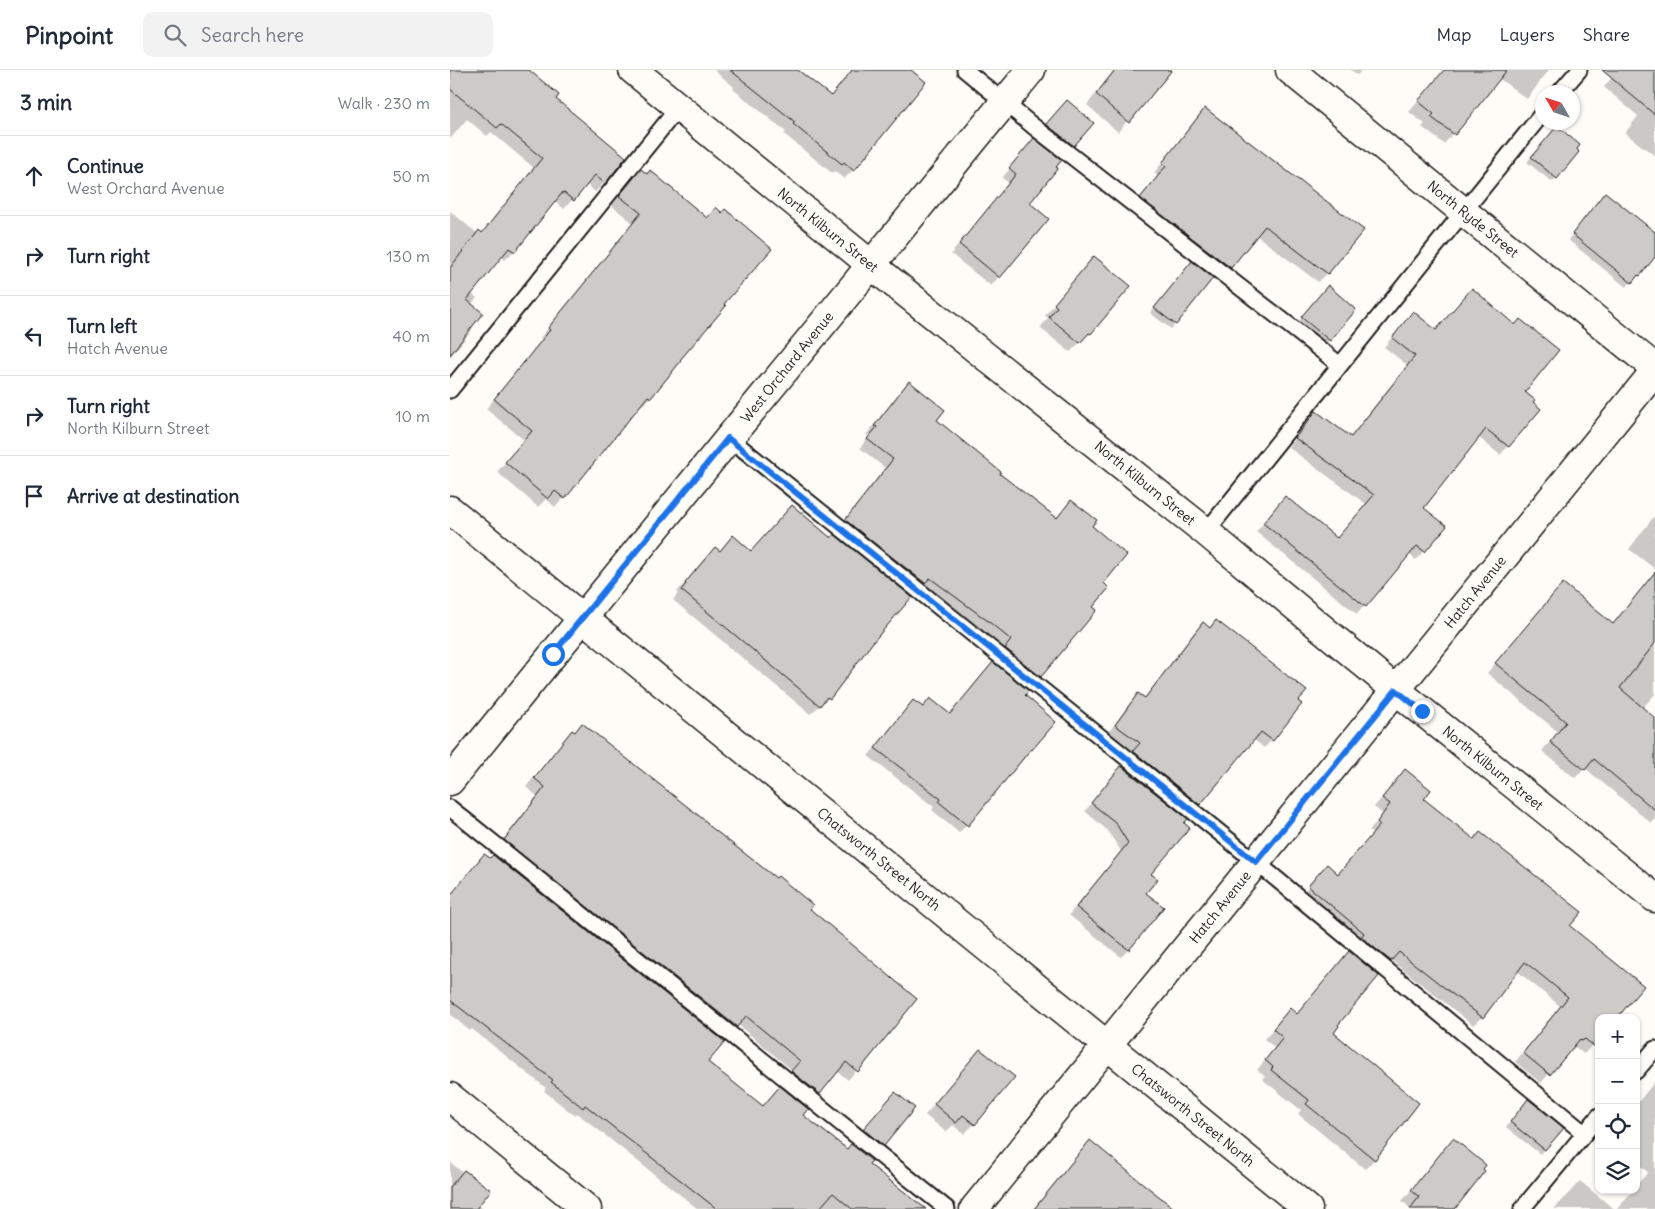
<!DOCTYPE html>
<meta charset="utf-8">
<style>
:root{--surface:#fff;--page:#f2f2f3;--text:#1f2937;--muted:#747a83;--line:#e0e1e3}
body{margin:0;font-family:Delius,sans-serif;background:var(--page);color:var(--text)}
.controls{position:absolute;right:15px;bottom:15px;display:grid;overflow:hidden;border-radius:10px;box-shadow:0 1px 4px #0004}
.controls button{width:45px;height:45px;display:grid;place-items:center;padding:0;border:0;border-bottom:1px solid var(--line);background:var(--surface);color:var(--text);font:25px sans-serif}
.compass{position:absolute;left:1085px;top:15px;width:45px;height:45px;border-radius:50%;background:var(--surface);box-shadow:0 1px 4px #0004;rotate:309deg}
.stop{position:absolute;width:15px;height:15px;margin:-11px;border:4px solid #1a73e8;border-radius:50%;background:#fff}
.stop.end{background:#1a73e8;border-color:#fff;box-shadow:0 1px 5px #0008}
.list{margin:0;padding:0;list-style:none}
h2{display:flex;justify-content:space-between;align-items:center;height:65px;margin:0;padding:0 20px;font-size:21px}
h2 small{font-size:16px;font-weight:400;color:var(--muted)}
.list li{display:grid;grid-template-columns:32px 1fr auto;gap:15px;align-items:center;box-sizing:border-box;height:80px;padding:0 20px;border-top:1px solid var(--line)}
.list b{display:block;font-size:19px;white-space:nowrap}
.list p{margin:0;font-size:16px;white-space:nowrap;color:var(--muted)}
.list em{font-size:16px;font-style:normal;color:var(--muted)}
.icon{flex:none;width:28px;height:28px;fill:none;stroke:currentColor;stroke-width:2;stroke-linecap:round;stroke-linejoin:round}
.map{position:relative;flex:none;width:1205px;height:1139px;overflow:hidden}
header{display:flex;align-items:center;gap:30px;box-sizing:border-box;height:70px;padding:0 25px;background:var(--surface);border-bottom:1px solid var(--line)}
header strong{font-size:24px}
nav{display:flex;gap:28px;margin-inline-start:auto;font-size:18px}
.search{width:350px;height:45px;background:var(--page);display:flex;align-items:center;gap:12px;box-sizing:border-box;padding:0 18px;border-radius:10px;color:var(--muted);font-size:19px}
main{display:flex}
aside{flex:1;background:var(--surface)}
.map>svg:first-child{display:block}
.shadow{fill:#0003}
.building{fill:#cccbc8;stroke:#1c1c1c}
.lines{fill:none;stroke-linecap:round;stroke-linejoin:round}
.lane-casing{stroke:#1c1c1c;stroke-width:19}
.street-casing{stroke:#1c1c1c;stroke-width:31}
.secondary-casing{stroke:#1c1c1c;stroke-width:31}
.lane{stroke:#fdfcf7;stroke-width:15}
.street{stroke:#fdfcf7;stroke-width:28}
.secondary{stroke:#fdfcf7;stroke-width:28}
.route{stroke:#1a73e8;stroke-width:6}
.labels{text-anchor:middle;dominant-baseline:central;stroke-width:5;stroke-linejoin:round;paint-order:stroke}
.street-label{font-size:14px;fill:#1c1c1c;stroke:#fdfcf7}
</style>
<header>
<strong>Pinpoint</strong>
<div class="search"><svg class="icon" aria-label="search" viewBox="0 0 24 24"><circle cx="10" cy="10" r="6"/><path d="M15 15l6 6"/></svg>Search here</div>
<nav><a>Map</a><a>Layers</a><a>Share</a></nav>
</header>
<main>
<aside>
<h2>3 min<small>Walk · 230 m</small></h2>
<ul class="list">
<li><svg class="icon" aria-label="ahead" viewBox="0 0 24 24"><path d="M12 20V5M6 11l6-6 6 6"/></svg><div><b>Continue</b><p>West Orchard Avenue</p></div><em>50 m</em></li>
<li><svg class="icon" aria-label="right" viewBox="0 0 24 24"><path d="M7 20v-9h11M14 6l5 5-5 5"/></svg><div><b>Turn right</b></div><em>130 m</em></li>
<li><svg class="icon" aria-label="left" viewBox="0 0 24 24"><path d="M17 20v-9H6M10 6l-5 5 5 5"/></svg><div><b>Turn left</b><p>Hatch Avenue</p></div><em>40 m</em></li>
<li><svg class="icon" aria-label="right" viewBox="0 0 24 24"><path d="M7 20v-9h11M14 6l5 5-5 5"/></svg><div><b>Turn right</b><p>North Kilburn Street</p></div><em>10 m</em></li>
<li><svg class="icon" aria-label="arrive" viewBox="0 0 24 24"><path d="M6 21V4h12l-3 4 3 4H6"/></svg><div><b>Arrive at destination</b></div></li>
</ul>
</aside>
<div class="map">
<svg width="1205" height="1139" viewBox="0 0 1205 1139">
<rect width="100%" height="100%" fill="#fdfcf7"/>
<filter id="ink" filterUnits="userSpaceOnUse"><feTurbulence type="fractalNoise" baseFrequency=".02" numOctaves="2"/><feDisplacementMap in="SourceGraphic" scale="10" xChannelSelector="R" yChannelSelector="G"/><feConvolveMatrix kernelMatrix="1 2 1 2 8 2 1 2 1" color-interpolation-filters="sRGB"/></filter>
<g filter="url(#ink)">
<path class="shadow" d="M 0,0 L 77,0 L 104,29 L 154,113 L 145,122 L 136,114 L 114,139 L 105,131 L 64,181 L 55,190 L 50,186 L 21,223 L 27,228 L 21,235 L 20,258 L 22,260 L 0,287 L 0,141 L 28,164 L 31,164 L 84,98 L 41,62 L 37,66 L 17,49 L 0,69 Z
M 264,0 L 344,0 L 380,27 L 402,0 L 459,0 L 403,100 L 394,109 L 384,101 L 382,103 L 334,64 L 336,62 L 283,19 L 284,17 Z
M 664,0 L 720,0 L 668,62 L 637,35 Z
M 901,0 L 912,0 L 907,5 Z
M 995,0 L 1032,30 L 994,74 L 972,57 L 975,54 L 959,42 Z
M 1046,0 L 1099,0 L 1077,29 L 1043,4 Z
M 1168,0 L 1205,0 L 1205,86 L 1175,63 L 1188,46 L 1154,17 Z
M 613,36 L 623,75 L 619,80 L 592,59 Z
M 756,39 L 877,203 L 868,212 L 806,165 L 771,207 L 682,137 L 708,106 L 704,103 L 747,48 Z
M 1107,57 L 1106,108 L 1102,112 L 1077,92 Z
M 584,70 L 578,133 L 597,149 L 541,216 L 501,184 L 559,113 L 552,108 Z
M 191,101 L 256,149 L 266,139 L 228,290 L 229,292 L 200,328 L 191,336 L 190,335 L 114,428 L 105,437 L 96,429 L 88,437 L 47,402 L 74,370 L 36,339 L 92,270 L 90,268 L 183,153 L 161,135 Z
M 1151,128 L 1205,164 L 1205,185 L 1189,205 L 1176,217 L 1118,170 Z
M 644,188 L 640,263 L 620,282 L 590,258 L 598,248 L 595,245 Z
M 737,198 L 725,254 L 721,259 L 700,243 Z
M 873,222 L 905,240 L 875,275 L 848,252 Z
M 963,243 L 985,261 L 1073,322 L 1058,376 L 1050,385 L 1028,367 L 972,438 L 974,481 L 966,490 L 959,484 L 907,544 L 806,462 L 835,427 L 887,469 L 916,434 L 838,377 L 866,342 L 900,367 L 957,295 L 934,277 Z
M 459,313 L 485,350 L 549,404 L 606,448 L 621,432 L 640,456 L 652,513 L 590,606 L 581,615 L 388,459 L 435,398 L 410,378 L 419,366 L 416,365 L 450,322 Z
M 1205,445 L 1205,499 L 1179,479 Z
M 275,476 L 301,482 L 422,571 L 379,628 L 360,644 L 223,530 L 228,523 L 227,522 L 256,487 L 265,478 L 269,482 Z
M 1205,502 L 1205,561 L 1199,568 L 1205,573 L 1205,624 L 1192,639 L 1205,649 L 1205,749 L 1201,753 L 1135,698 L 1125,708 L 1092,681 L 1108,662 L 1037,603 L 1104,524 L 1162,555 Z
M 766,551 L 847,632 L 822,670 L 814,678 L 803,669 L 741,742 L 676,690 L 683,681 L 658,663 L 680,633 L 688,625 L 694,629 L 745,561 L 753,553 L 759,558 Z
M 535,602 L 573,625 L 582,679 L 509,763 L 482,740 L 484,737 L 418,686 L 463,631 L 472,638 L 499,645 Z
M 122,662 L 466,929 L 398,1010 L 387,1001 L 360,1032 L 333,1011 L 342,1000 L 287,954 L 277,965 L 46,779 L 87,726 L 76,717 Z
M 955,701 L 972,729 L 1118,856 L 1149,948 L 1149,968 L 1134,984 L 1125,977 L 1123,979 L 1121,978 L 1091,1013 L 1065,992 L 1110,936 L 1067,901 L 1032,947 L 1023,955 L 941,890 L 932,899 L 851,825 L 868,805 L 887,805 L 923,764 L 919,761 L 933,744 L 924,737 Z
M 664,705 L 700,804 L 679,879 L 671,887 L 619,845 L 671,781 L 657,760 L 635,741 Z
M 0,826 L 256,992 L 312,1037 L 330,1018 L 351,1045 L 418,1095 L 446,1139 L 248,1139 L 127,1043 L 124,1045 L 94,1021 L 96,1018 L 22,959 L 20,961 L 0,944 Z
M 899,883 L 886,955 L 882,963 L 967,1033 L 924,1090 L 915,1099 L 848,1044 L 851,1040 L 812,1009 L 815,1006 L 807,1000 L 825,978 L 814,969 L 840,940 L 846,945 Z
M 530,980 L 524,1054 L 514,1064 L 503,1055 L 496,1062 L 475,1045 Z
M 1205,1011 L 1205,1139 L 1167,1139 L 1183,1120 L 1186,1120 L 1186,1116 L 1198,1102 L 1186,1093 L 1186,1035 Z
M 440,1028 L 463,1038 L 429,1080 L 410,1065 Z
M 1073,1036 L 1094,1079 L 1090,1084 L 1056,1057 Z
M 1003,1070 L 1004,1139 L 959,1139 L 960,1138 L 952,1131 Z
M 631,1081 L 718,1139 L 583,1139 Z
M 0,1092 L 13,1103 L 28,1135 L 33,1139 L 0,1139 Z
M 1130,1111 L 1164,1139 L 1104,1139 Z"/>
<path class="building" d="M 0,0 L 79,0 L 109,25 L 106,29 L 176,87 L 155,114 L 145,105 L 124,131 L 113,122 L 65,182 L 59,178 L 17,230 L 33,243 L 0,285 L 0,198 L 29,160 L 32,163 L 92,88 L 51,54 L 47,58 L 0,19 Z
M 280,0 L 348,0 L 381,26 L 402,0 L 461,0 L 476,12 L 404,101 L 394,92 L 392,94 L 343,54 L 345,52 Z
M 665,0 L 722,0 L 679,53 L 646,24 Z
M 994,0 L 1057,0 L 1005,65 L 981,47 L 984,44 L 968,31 Z
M 1152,0 L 1205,0 L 1205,45 Z
M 617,30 L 644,53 L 624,76 L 596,54 Z
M 755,38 L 914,160 L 878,204 L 815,156 L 781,198 L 690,128 L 716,96 L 712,93 Z
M 1107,56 L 1130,75 L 1127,79 L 1129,82 L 1107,109 L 1081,87 Z
M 584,68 L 612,90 L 606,97 L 608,98 L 580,133 L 599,149 L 550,208 L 509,174 L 566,104 L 559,98 Z
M 191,99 L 197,104 L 200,100 L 257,148 L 266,137 L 272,143 L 275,139 L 322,179 L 274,234 L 276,236 L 230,290 L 231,291 L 201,328 L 198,326 L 115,429 L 105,421 L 98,429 L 55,392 L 82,361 L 44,329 L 100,260 L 98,258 L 191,143 L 169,126 Z
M 1155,122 L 1205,162 L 1205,187 L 1190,206 L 1188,205 L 1182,213 L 1122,164 Z
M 644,186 L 681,216 L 641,264 L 639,263 L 630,273 L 599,247 L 607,237 L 604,234 Z
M 742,191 L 763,208 L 726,255 L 704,238 Z
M 878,215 L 906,240 L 880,271 L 851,247 Z
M 1022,218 L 1065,255 L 1070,249 L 1109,280 L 1075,322 L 1085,330 L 1083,332 L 1091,339 L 1059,377 L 1036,359 L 974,438 L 997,456 L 975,482 L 967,476 L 916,537 L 813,453 L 835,426 L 887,468 L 924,425 L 845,368 L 866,341 L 901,367 L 965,286 L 942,268 L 963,241 L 986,260 Z
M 459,311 L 495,340 L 487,350 L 551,402 L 550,404 L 607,448 L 621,430 L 647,450 L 642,456 L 677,485 L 654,513 L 659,518 L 643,537 L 647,540 L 591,607 L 555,578 L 561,570 L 538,551 L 480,508 L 475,513 L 395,450 L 443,389 L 417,369 L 427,357 L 424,356 Z
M 342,435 L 381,468 L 384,464 L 462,527 L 423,572 L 380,629 L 377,627 L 370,636 L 231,520 L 236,514 L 235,513 L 265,477 L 270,481 L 283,465 L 301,481 Z
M 1205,502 L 1205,573 L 1170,618 L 1205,648 L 1205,740 L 1144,689 L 1135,700 L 1100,672 L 1116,652 L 1045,593 L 1113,513 L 1163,554 Z
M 766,550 L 857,621 L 848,631 L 852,634 L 823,671 L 811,662 L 750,735 L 683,681 L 690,673 L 665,655 L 688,623 L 695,628 L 753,552 L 760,558 Z
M 543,592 L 579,621 L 575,625 L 606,652 L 582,680 L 581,679 L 518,756 L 489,732 L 491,729 L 425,678 L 463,630 L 473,637 L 480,628 L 500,644 Z
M 132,653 L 258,753 L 257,754 L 326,808 L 328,806 L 363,835 L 360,839 L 467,929 L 408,1002 L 396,992 L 370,1024 L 341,1001 L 350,991 L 296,946 L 287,957 L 54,770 L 95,717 L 84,708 L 122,660 L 125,662 Z
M 671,696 L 738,749 L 734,753 L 740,758 L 701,804 L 708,809 L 696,823 L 714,837 L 679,880 L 626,837 L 678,773 L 665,752 L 641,733 Z
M 955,699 L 981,720 L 974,729 L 1024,769 L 1030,762 L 1132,842 L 1120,856 L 1194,916 L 1167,948 L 1149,948 L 1149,980 L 1135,969 L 1132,971 L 1130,969 L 1100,1005 L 1073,983 L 1118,927 L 1075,892 L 1033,948 L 949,882 L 941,891 L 911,867 L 914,863 L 858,816 L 877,794 L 888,804 L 930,755 L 927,752 L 940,734 L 932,728 Z
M 34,784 L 40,788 L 43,785 L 275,972 L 258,992 L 313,1036 L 330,1016 L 358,1039 L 353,1045 L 397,1079 L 401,1074 L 422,1091 L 419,1094 L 476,1139 L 402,1139 L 383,1123 L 369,1139 L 267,1139 L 135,1035 L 133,1038 L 101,1012 L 103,1010 L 0,930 L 0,826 Z
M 899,881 L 929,906 L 888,955 L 889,956 L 884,963 L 969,1033 L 925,1090 L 856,1034 L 859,1030 L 821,1000 L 823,997 L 815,990 L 833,968 L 823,959 L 840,938 L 847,944 Z
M 530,979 L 565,1007 L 525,1055 L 513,1045 L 506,1053 L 484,1034 Z
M 445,1022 L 465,1038 L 434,1076 L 413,1059 Z
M 1078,1029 L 1114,1058 L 1095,1080 L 1060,1052 Z
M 1003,1068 L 1036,1095 L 1033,1099 L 1035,1101 L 1005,1139 L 960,1139 L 969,1127 L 961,1120 Z
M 640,1070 L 681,1104 L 725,1139 L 584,1139 Z
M 14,1100 L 41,1120 L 26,1139 L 0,1139 L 0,1117 Z"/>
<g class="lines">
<g class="lane-casing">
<path id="lane" d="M 515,0 L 583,56 L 890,295
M 1110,22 L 1129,0
M 0,320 L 228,38
M 279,368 L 806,792 L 1134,1063
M 756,462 L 1092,44
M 0,738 L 497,1139
M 1186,1001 L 1205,979
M 1072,1139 L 1149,1046"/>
</g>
<g class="street-casing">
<path id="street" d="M 183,0 L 446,215 L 756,462 L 946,620 L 1205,828
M 840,0 L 1205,298
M 0,711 L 279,368 L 581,0
M 0,1027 L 137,1139
M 524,1139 L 1205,301"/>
</g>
<g class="secondary-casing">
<path id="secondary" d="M 0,440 L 858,1139"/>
</g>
<use href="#lane" class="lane"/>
<use href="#street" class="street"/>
<use href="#secondary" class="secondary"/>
</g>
</g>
<g class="lines" filter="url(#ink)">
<path class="route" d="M 103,584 L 278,368 L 806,792 L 946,620 L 972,641"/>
</g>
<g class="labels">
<g class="street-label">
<text transform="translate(1023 149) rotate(39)">North Ryde Street</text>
<text transform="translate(378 160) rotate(39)">North Kilburn Street</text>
<text transform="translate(337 297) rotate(-51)">West Orchard Avenue</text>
<text transform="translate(695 413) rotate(39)">North Kilburn Street</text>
<text transform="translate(1025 522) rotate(-51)">Hatch Avenue</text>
<text transform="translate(1043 698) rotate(39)">North Kilburn Street</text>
<text transform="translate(429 789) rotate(39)">Chatsworth Street North</text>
<text transform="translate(770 837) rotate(-51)">Hatch Avenue</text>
<text transform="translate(743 1045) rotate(39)">Chatsworth Street North</text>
</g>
</g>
</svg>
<div class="controls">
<button>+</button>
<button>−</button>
<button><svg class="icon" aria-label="locate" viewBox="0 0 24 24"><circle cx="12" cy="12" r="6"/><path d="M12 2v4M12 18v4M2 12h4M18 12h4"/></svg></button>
<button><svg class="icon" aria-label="layers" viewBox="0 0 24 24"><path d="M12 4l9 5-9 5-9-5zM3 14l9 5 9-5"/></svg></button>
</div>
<svg class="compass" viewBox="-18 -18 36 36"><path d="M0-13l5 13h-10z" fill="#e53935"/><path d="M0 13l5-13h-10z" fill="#747a83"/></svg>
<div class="stop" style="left:103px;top:584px"></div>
<div class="stop end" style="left:972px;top:641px"></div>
</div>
</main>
